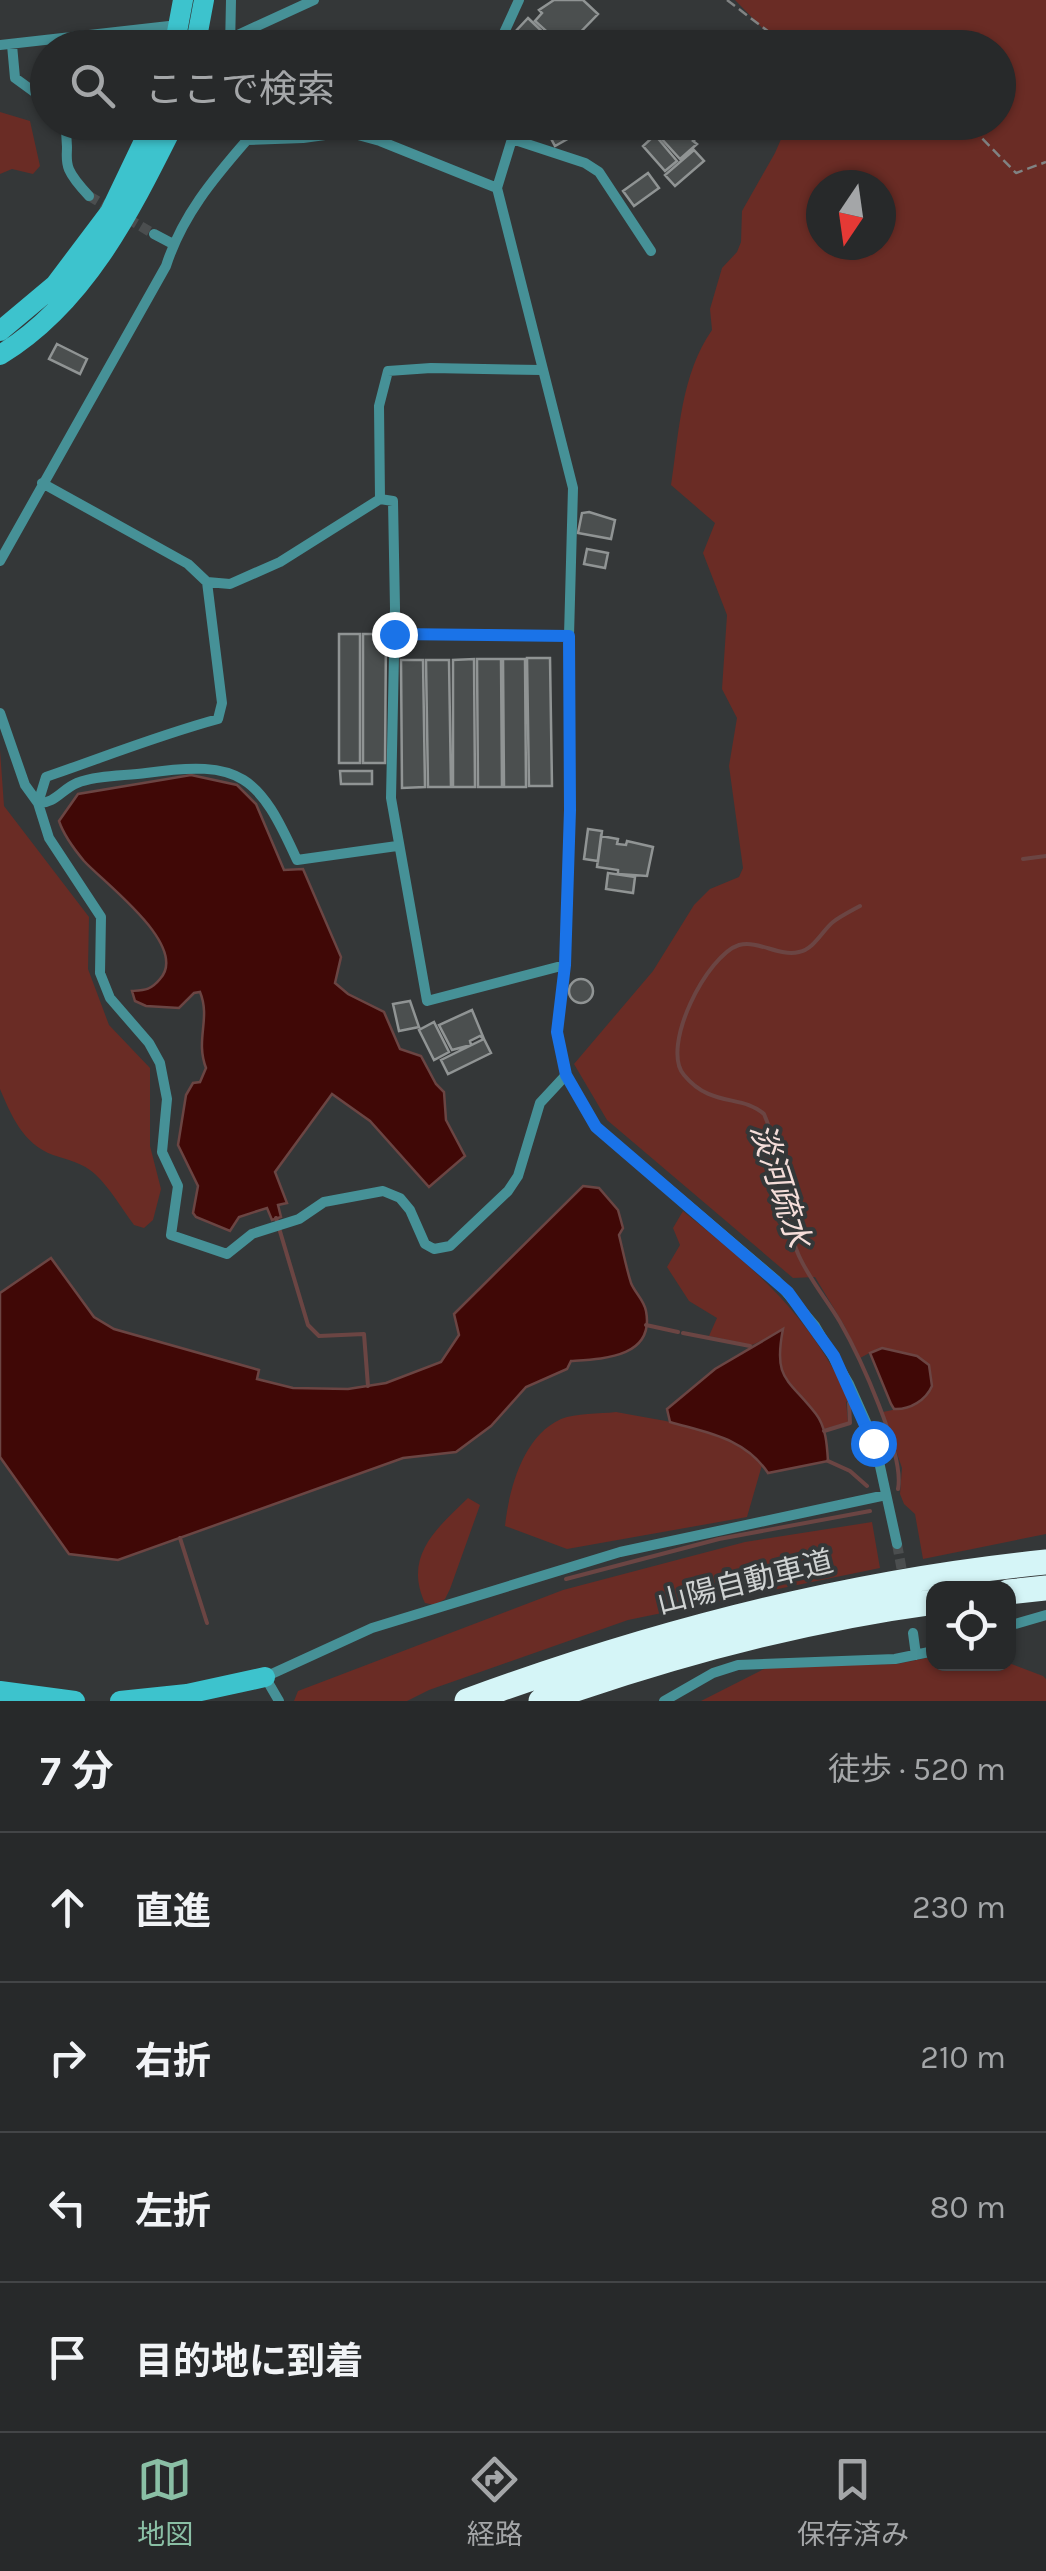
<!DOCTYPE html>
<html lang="ja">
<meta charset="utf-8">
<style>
:root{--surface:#27292a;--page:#333536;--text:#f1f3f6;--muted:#a4a6a8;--line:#434547;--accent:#8abfa5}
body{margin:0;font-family:Karla,"Noto Sans JP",sans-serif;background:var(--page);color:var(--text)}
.controls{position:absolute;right:30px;bottom:30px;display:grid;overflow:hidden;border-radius:20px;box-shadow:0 2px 8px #0004}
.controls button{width:90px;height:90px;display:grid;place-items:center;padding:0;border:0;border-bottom:2px solid var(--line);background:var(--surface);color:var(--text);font:50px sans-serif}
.compass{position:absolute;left:806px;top:170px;width:90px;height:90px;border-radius:50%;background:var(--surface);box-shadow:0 2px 8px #0004;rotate:193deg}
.stop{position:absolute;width:30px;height:30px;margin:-22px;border:8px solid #1a73e8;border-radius:50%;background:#fff}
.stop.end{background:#1a73e8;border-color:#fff;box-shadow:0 2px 10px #0008}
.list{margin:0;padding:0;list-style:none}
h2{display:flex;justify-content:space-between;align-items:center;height:130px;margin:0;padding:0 40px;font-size:42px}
h2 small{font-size:32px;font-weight:400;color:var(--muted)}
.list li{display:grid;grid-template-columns:65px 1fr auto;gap:30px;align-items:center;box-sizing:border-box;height:150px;padding:0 40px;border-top:2px solid var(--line)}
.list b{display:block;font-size:38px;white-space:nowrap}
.list em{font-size:32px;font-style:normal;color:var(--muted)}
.icon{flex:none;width:55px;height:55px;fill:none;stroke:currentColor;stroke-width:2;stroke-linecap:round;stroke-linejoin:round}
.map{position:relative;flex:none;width:1046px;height:1701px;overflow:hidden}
.search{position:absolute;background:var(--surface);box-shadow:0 2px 8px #0004;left:30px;right:30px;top:30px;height:110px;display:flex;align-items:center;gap:25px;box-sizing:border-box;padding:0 35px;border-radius:55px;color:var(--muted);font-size:38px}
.sheet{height:730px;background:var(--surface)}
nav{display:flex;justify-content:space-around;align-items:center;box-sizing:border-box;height:140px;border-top:2px solid var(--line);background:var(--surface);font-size:28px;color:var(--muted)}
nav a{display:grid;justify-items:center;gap:5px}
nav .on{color:var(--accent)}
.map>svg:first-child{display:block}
.green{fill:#6a2c25;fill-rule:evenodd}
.water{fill:#400806;stroke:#6b4543;stroke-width:2.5}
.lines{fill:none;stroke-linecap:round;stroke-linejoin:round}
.stream{stroke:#6b4543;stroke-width:4}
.building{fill:#4b4f4f;stroke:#909494;stroke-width:2.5}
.street-tunnel{stroke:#4b4e4f;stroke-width:10;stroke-dasharray:10 5;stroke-linecap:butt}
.path{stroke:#808383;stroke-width:2.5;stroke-dasharray:10 5;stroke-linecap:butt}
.street{stroke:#469197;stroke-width:10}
.secondary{stroke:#3dc3cd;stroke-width:20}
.highway{stroke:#d5f5f7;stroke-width:25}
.route{stroke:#1a73e8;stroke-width:12}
.labels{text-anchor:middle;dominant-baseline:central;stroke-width:8;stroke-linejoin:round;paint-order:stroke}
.street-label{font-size:30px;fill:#cfd2d2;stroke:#343738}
.water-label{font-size:32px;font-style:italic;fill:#f5ddd9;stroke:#343738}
</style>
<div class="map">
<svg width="1046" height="1701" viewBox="0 0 1046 1701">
<rect width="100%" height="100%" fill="#343738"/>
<path class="green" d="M 735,0 L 1046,0 L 1046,1534 L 923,1559 L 915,1514 L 904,1504 L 900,1494 L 902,1468 L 883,1412 L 911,1406 L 930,1392 C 931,1380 934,1370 925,1361 L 879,1348 L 860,1358 L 844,1325 L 815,1277 L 793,1278 L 607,1120 L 574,1064 L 653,971 L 694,905 L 710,889 L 739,877 L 743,868 L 729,766 L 737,718 L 722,689 L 727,615 L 703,553 L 715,523 L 671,485 C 679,433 681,374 712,330 L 710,309 L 722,268 L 737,252 L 741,242 L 742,211 L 775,153 L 788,123 L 998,122 L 998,48 L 781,47 ZM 821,185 L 881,185 L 881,245 L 821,245 Z
M 0,112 L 30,121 L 40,166 L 33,174 L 12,169 L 0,174 Z
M 0,750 L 4,806 L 89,917 L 88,969 L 109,1025 L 150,1068 L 150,1146 L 161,1189 L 153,1220 L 144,1228 L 134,1225 C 122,1209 110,1188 95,1174 C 83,1163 68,1160 53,1155 C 23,1144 11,1115 0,1089 Z
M 683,1211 C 758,1272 806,1311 850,1400 L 846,1402 L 848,1422 L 824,1429 C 803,1383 772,1394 782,1331 L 752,1345 L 709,1336 L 717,1318 L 689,1301 L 667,1267 L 680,1245 L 673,1228 Z
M 616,1412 C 666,1422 725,1426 762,1465 L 747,1517 L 567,1549 L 505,1526 C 509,1489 523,1436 561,1419 C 576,1413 599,1414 616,1412 Z
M 468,1498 L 480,1505 L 450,1589 L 445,1599 L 435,1605 L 425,1603 C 403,1556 437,1528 468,1498 Z
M 872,1522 L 880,1568 L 628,1620 L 429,1690 L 407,1701 L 294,1701 L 298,1691 L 563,1590 L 745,1542 Z
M 931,1657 L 934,1664 L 1009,1663 L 1043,1676 L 1046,1679 L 1046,1701 L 701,1701 L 768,1667 L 897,1664 Z"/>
<path class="water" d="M 191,775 L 237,785 L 256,804 L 284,870 L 303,869 L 341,957 L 335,983 L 348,994 L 384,1012 L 400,1049 L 421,1056 L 436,1084 L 444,1092 L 446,1120 L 465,1156 L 429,1187 L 370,1121 L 332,1094 L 275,1172 L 287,1203 L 278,1205 L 281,1217 L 272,1220 L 267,1208 L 239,1217 L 230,1231 L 196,1217 L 193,1213 L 198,1186 L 178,1145 L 186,1095 L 193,1083 L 200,1082 L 206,1068 C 195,1039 211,1019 200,992 L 194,993 L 179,1008 L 146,1006 L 135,1001 L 132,991 C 145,990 151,990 160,979 C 190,946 104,883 84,861 C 74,849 64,836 59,821 L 78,794 Z
M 583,1186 L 599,1188 L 618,1210 L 623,1228 L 619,1235 C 623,1251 626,1267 631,1283 C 635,1293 644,1300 646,1311 C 655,1358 602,1359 571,1361 L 567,1369 L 526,1387 L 491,1426 L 456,1452 L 403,1458 L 118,1560 L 69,1554 L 0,1457 L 0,1293 L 51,1258 L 94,1317 L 114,1329 L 259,1370 L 257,1379 L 293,1388 L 348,1389 L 386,1383 L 441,1362 L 459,1335 L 454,1314 Z
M 783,1329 C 773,1380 788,1378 816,1414 C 826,1427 827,1445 828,1461 L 768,1473 C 745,1438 708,1433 670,1422 L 667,1409 L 715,1369 Z
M 882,1348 L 917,1356 L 929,1365 L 932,1386 C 926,1400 910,1410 894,1409 L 891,1404 L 870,1353 Z"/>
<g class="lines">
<path class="stream" d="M 1023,859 L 1046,856
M 860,906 C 851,911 841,916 833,922 C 822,931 814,949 799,952 C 779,957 759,940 739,945 C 707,955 660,1047 684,1075 C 711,1108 742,1094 764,1114 C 784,1160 779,1211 799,1256 C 810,1280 827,1300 840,1322 C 859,1355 905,1454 898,1489
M 276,1218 L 308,1325 L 319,1336 L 364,1334 L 368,1386
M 646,1325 L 678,1332
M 683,1333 L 750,1346
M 824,1431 L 850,1423 L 849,1403
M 828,1461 L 850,1471 L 867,1486
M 180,1538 L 207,1623
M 566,1579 L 719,1539 L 870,1511"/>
</g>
<path class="building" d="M 554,0 L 583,0 L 598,14 L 565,48 L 535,21 L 542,13 L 539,10 Z
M 528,18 L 552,41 L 561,48 L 531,48 L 515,32 Z
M 563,122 L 571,137 L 555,146 L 547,131 Z
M 714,122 L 693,141 L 697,144 L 680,159 L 660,137 L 671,127 L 669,122 Z
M 655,135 L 677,161 L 665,171 L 643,146 Z
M 694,150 L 704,161 L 675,186 L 665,175 Z
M 648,173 L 659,188 L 634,206 L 623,191 Z
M 57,344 L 87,359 L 80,374 L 49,359 Z
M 589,512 L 615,520 L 611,539 L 578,533 L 582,513 Z
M 587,549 L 608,553 L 605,568 L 584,564 Z
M 339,634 L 360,634 L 360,763 L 339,763 Z
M 363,634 L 386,634 L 385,763 L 363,763 Z
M 527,658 L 550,658 L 552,786 L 529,786 Z
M 474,659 L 475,787 L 453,787 L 453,660 Z
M 477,659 L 501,659 L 502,787 L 478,787 Z
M 503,659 L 525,659 L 526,787 L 504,787 Z
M 401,660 L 423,660 L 425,787 L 402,788 Z
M 426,660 L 449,660 L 451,787 L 428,787 Z
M 340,771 L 372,771 L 372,784 L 341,784 Z
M 588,829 L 602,831 L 598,861 L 584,859 Z
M 601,836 L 618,839 L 617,844 L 626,845 L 627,841 L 653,847 L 647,876 L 618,874 L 618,870 L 597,867 Z
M 608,873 L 635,877 L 633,893 L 606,889 Z
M569 991a12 12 0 1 1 24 0a12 12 0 1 1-24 0Z
M 410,1001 L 419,1027 L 399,1031 L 393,1004 Z
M 472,1010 L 484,1039 L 480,1036 L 470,1041 L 471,1045 L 452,1050 L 439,1025 Z
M 434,1022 L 449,1052 L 434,1060 L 419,1030 Z
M 484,1039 L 491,1053 L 448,1074 L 441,1060 Z"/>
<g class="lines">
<path class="street-tunnel" d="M 89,196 L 154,234
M 897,1544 L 904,1582"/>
<path class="path" d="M 727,0 L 790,48
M 877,122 L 914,139 L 929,124 L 972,128 L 1016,173 L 1046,162"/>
<path class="street" d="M 229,39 L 314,0
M 0,45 L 178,25
M 12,45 L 15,78 L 48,102
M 230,48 L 231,0
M 497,48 L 519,0
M 64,122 C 74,162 53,158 89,196
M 244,122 L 247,140
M 506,122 L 512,139 L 497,188 L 573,488 L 569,636 L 570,810 L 565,965 L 557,1032 L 566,1075 L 596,1127 L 776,1280 L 815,1326 L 849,1384 L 866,1422 L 878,1457 L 897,1544
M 512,139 L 585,163 L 599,172 L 651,251
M 154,234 L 173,244
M 42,483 L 188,564 L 207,582 L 230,584 L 280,562 L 380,499 L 393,501 L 395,608 L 391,798 L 427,1001 L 565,965
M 380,499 L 379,406 L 388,371 L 431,368 L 541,370
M 0,561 L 166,266 C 182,216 213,179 247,140 L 303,138 L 347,132 L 380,141 L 497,188
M 394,634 L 569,636
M 0,713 L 25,785 L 38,803 L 49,838 L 101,917 L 100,973 L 110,998 L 149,1043 L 160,1063 L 167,1099 L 162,1152 L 178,1186 L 171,1235 L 227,1254 L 252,1234 L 299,1219 L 324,1202 L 383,1191 L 400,1198 L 410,1210 L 425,1244 L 434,1249 L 450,1246 L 508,1191 L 518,1176 L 540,1103 L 566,1075
M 38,803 C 55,804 62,789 77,783 C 97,775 125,776 146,773 C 242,759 259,776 297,860 L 397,846
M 38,803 L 46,777 C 104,757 159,735 218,719 L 222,703 L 207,582
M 1008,1626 L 1046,1615
M 913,1633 L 916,1655
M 279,1701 L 265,1677 L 372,1628 L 620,1552 L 886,1495
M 664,1701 L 713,1673 L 738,1665 L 895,1659 L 934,1651"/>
<path class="secondary" d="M 174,48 L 183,0
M 195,48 L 204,0
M 0,331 L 55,285 L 110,212 L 153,122
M 0,355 C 86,303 132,208 175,122
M 0,1691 L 75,1701
M 120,1701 L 187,1694 L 265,1677"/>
<path class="highway" d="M 1008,1592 L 1046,1588
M 467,1701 C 655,1632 846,1582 1046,1562
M 541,1701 C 668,1656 800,1620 934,1602"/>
</g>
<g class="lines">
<path class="route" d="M 394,634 L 569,636 L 570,810 L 565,965 L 557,1032 L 566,1075 L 596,1127 L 788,1292 L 834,1356 L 873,1443"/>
</g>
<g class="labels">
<g class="street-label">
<text transform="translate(745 1582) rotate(-14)">山陽自動車道</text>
</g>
<g class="water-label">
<text transform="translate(780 1185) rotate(72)">淡河疏水</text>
</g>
</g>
</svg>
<div class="controls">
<button><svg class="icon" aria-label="locate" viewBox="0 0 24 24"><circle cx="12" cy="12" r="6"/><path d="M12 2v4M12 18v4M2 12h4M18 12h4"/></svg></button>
</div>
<svg class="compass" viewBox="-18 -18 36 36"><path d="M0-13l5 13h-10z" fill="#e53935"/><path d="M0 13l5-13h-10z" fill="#a4a6a8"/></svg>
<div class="stop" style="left:873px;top:1443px"></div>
<div class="stop end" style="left:394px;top:634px"></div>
<div class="search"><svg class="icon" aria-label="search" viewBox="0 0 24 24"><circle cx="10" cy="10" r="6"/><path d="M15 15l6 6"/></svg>ここで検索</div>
</div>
<section class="sheet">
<h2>7 分<small>徒歩 · 520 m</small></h2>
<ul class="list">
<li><svg class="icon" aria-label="ahead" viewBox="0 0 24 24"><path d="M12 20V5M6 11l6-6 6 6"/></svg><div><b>直進</b></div><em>230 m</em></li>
<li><svg class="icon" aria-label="right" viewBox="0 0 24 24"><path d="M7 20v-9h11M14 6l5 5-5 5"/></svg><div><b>右折</b></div><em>210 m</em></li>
<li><svg class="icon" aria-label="left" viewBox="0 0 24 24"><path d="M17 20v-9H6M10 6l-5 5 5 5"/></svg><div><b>左折</b></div><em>80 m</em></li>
<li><svg class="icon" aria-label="arrive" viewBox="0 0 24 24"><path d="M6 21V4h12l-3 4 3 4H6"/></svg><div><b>目的地に到着</b></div></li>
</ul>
</section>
<nav>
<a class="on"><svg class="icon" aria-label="map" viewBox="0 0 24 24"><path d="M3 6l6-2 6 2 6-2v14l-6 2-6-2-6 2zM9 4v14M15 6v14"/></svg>地図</a>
<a><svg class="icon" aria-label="directions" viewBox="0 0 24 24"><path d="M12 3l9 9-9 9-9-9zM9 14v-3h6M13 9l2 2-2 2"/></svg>経路</a>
<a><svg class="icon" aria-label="saved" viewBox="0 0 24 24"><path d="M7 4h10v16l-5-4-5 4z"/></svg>保存済み</a>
</nav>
